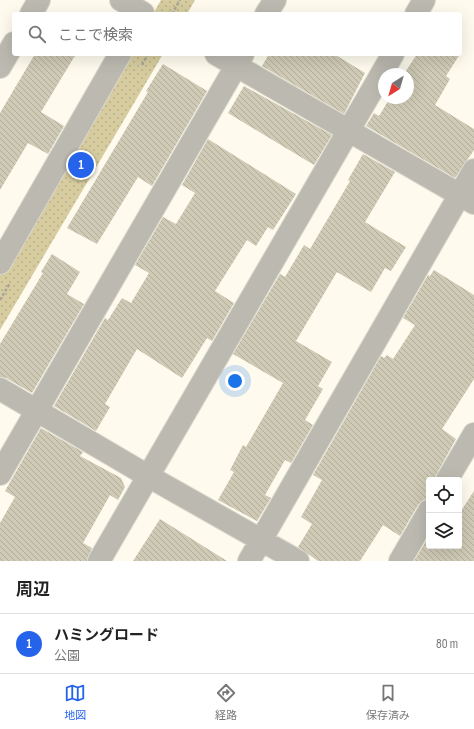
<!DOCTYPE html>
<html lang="ja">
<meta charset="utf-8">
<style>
:root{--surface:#fff;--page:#f6f6f6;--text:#222;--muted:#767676;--line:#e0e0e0;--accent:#2563eb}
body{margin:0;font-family:"Sofia Sans Condensed","Noto Sans JP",sans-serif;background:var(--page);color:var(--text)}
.controls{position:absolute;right:12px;bottom:12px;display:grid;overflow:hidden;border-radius:4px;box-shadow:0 4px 16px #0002}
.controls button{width:36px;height:36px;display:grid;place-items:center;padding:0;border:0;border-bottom:1px solid var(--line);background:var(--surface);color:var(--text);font:20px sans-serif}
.compass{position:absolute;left:378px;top:68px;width:36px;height:36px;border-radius:50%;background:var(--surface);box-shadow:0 4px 16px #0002;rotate:217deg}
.you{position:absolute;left:235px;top:381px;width:14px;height:14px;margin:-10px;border:3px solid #fff;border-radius:50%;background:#1a73e8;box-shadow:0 0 0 6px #1a73e833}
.badge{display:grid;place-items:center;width:26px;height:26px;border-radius:50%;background:var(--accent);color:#fff;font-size:13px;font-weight:700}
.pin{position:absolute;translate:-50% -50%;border:2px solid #fff;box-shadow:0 1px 4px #0006}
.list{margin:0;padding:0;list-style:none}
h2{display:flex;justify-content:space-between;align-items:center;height:52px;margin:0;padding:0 16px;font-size:17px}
h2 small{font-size:13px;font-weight:400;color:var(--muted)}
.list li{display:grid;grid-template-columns:26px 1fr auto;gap:12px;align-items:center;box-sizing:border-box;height:60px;padding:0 16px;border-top:1px solid var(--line)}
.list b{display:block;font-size:15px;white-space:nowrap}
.list p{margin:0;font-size:13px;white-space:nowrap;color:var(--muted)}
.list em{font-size:13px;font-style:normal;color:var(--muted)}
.icon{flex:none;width:22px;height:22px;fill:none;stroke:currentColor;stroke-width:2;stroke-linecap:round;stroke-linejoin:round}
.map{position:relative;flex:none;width:474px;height:561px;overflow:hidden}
.search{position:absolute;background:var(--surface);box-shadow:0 4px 16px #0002;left:12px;right:12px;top:12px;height:44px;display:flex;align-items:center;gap:10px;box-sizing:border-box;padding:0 14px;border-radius:4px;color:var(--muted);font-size:15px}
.sheet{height:112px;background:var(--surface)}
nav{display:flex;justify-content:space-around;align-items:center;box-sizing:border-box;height:56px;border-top:1px solid var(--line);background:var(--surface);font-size:11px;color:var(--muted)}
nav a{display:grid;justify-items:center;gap:2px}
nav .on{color:var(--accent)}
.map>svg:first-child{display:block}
.park{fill:url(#park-dots)}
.building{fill:url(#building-back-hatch)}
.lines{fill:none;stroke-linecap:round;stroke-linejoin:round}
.minor-casing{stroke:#dbd8cc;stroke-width:24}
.path{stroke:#a7a59a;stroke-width:2.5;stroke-dasharray:3 2;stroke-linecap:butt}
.minor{stroke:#bbb9b0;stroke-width:22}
</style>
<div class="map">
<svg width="474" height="561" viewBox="0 0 474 561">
<defs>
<pattern id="park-dots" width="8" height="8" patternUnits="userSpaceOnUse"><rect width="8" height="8" fill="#d6cc9f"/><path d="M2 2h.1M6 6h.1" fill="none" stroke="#b8af88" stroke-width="1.8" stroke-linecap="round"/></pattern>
<pattern id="building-back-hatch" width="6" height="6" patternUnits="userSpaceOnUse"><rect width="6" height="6" fill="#cfcab5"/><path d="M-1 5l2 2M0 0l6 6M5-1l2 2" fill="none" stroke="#b2ad9b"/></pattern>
</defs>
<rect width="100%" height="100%" fill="#fefbee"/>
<path class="park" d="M 161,0 L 195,0 L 187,14 L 153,14 Z
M 129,54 L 163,54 L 0,330 L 0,275 Z"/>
<path class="building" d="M 35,54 L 76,54 L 41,112 L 64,126 L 48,154 L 28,143 L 0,190 L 0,113 Z
M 269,54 L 334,54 L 365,73 L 344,114 L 262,66 Z
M 417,54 L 460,54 L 446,76 L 450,79 L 435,105 L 474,129 L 474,150 L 455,178 L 366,126 L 374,113 L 379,116 L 390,98 L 408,98 L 408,74 L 404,74 Z
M 163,64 L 207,91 L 152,186 L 138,177 L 97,244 L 67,228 L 148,92 L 146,91 Z
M 244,86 L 332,135 L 314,165 L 228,113 Z
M 208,139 L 296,194 L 273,230 L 268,227 L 256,246 L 247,240 L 215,291 L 234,303 L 212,341 L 207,338 L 182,378 L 137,349 L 105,404 L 110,407 L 96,431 L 54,406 L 105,318 L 108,320 L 122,298 L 131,303 L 149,273 L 135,265 L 163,217 L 176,224 L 195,193 L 182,185 Z
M 363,154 L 395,172 L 365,222 L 406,247 L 391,271 L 385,268 L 371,292 L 337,272 L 296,341 L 332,362 L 318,386 L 323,389 L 305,420 L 313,425 L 291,463 L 285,460 L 265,495 L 271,498 L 257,521 L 218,500 L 234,472 L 230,470 L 243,445 L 246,447 L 283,383 L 233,354 L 280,274 L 285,277 L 304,245 L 310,249 L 350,181 L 348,180 Z
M 52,254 L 80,272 L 67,294 L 84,304 L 32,393 L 6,378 L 0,377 L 0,344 L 43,273 L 41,272 Z
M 434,270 L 474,295 L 474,379 L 442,429 L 456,439 L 435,477 L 433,480 L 429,480 L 429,499 L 423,500 L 418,505 L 400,536 L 383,525 L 360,561 L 318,561 L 298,547 L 312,524 L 301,517 L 322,480 L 313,475 L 381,356 L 384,358 L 387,355 L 393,359 L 415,325 L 403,318 L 428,275 L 430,276 Z
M 41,428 L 83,452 L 80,456 L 121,478 L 125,487 L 118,500 L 110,495 L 83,543 L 92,548 L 87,561 L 0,561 L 0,523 L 15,497 L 5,491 Z
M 474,491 L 474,561 L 414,561 L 429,536 L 429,546 L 459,546 L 459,514 Z
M 160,519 L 227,561 L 133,561 Z"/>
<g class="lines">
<g class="minor-casing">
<path id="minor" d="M 121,0 L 143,13
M 31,14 L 39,0
M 266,14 L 275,0
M 416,14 L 424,0
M 216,54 L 474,203
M 0,67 L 14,43
M 0,263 L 120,54
M 0,389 L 148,476 L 298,561
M 0,474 L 243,54
M 447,480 L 474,434
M 99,561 L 393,54
M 249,561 L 474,170
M 400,561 L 429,511"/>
</g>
<path class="path" d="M 172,14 L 180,0
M 142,65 L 148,54
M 0,300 L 10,283"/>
<use href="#minor" class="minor"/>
</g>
</svg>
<div class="controls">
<button><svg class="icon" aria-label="locate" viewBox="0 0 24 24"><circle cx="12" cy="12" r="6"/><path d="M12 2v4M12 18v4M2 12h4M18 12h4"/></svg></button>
<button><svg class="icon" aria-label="layers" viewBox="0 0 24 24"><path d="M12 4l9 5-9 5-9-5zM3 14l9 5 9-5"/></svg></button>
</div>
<svg class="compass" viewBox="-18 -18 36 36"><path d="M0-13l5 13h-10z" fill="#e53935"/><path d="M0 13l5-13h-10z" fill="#767676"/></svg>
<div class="you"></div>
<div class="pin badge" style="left:81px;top:165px">1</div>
<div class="search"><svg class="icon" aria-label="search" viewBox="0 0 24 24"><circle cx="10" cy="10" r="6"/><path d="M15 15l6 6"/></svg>ここで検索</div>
</div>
<section class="sheet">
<h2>周辺<small></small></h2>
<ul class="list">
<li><span class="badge">1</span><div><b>ハミングロード</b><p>公園</p></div><em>80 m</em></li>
</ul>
</section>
<nav>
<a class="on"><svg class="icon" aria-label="map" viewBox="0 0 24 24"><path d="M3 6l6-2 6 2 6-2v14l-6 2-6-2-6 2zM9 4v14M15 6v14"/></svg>地図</a>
<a><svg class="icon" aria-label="directions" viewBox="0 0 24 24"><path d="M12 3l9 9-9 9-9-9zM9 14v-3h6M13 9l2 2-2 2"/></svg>経路</a>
<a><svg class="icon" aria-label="saved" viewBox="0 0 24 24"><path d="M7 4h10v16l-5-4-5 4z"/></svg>保存済み</a>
</nav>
